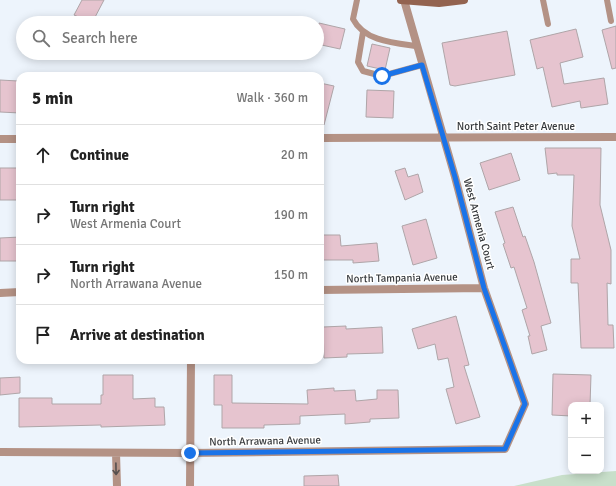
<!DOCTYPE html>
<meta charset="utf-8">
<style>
:root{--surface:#fff;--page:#f2f2f2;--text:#222;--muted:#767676;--line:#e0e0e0}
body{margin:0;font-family:Signika,sans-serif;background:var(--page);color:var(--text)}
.controls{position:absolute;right:12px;bottom:12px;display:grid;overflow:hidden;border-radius:8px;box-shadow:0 2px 10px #0003}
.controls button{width:36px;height:36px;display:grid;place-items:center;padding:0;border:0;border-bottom:1px solid var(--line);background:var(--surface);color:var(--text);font:20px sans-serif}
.stop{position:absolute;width:12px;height:12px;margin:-9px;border:3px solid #1a73e8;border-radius:50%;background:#fff}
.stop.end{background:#1a73e8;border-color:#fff;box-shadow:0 1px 4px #0008}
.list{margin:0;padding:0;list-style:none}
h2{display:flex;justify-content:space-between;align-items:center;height:52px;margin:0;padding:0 16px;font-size:17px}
h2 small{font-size:13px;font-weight:400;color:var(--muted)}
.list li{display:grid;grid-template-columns:26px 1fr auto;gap:12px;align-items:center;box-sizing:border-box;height:60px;padding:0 16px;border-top:1px solid var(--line)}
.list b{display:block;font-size:15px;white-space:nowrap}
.list p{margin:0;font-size:13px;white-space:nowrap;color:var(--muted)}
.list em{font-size:13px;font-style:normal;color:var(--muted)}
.icon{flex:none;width:22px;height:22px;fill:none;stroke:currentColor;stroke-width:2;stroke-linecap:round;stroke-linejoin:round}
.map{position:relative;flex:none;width:616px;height:486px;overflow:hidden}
.search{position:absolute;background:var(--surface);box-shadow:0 2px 10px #0003;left:16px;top:16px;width:308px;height:44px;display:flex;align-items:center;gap:10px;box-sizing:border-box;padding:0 14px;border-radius:22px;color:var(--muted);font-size:15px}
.panel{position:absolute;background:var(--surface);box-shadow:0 2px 10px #0003;left:16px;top:72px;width:308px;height:292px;border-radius:12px}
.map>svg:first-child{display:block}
.green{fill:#c8dfca}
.building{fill:#e6c4cf;stroke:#afa5a8}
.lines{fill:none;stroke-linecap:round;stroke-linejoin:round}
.lane{stroke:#b49285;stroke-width:6}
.street{stroke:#b49285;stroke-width:8}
.secondary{stroke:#936350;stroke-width:8}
.oneway{stroke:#564f4e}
.route{stroke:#1a73e8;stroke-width:5}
.labels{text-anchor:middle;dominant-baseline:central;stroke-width:3;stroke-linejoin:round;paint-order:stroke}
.street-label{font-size:11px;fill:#36393c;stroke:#fff}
</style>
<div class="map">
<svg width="616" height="486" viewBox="0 0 616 486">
<rect width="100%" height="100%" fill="#edf4fc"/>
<path class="green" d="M 616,471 L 616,486 L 514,486 L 562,475 Z"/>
<path class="building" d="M 82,0 L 104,0 L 92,23 L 74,15 Z
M 319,23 L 345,29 L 340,49 L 317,44 Z
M 616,26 L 616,68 L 612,69 L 602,30 Z
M 576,29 L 583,57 L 560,63 L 564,84 L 604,78 L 608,104 L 581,108 L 580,101 L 552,107 L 543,67 L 537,69 L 530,40 Z
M 507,31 L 515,75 L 455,86 L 450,85 L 442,43 Z
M 372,44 L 390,48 L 385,70 L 367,66 Z
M 0,80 L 18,81 L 20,113 L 0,112 Z
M 320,83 L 334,86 L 324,125 L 320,125 Z
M 367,90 L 394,91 L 393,118 L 366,117 Z
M 545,148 L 601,148 L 600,205 L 611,250 L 611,284 L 607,283 L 608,325 L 613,325 L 614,348 L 581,348 L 578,283 L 571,283 L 571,259 L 580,259 L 572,226 L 574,175 L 557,175 L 557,173 L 548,174 Z
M 511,153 L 520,180 L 489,190 L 480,163 Z
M 0,168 L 20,168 L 20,200 L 0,200 Z
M 405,168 L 408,177 L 418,174 L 423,192 L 405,200 L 395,171 Z
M 513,207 L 523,237 L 525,236 L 534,262 L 551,323 L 541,326 L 547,350 L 532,354 L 528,336 L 530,336 L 522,310 L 527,308 L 514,267 L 511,268 L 503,244 L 505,243 L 495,212 Z
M 426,219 L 437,258 L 413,265 L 402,226 Z
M 321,235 L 340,235 L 341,246 L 377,243 L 379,261 L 353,263 L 353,260 L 320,260 Z
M 20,237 L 20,261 L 0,261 L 0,238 Z
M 456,316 L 469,365 L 464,366 L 480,417 L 456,424 L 446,389 L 454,387 L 448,358 L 438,360 L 435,344 L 418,349 L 412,329 Z
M 346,326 L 346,329 L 382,327 L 383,353 L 347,354 L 347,357 L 324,358 L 323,327 Z
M 553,374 L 591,375 L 590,405 L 571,405 L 571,416 L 552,415 Z
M 103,375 L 133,375 L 133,399 L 155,398 L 155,407 L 164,407 L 165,425 L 101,427 L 101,425 L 19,427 L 19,398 L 52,398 L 52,404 L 101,404 L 101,395 L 103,395 Z
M 214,375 L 232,375 L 232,403 L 308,404 L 307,390 L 334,388 L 334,391 L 355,390 L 356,401 L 377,399 L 377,390 L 398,390 L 399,418 L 370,419 L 370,422 L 345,424 L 345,414 L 300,416 L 300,424 L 264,425 L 264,428 L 222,428 L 222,405 L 214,405 Z
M 20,377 L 20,393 L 0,395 L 0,378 Z
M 338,475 L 339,486 L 304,486 L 304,476 Z"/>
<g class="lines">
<path class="lane" d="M 357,0 L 353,19 C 364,41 394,43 416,46
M 543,0 L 548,24
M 607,0 L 611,21
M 363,32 L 358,62 L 363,71 L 382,76 L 422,65"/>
<path class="street" d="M 320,138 L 616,137
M 0,139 L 20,139
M 320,290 L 484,288
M 0,293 L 20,292
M 0,452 L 190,453 L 505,449 L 525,404 L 484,288 L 455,177 L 404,0
M 116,453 L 117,486
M 190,486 L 191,360"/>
<path class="secondary" d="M 401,0 L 439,3 L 464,0"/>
</g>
<defs><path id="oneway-shaft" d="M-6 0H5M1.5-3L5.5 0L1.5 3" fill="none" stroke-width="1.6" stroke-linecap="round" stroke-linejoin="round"/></defs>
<use class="oneway" href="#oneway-shaft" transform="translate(116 469) rotate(89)"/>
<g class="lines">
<path class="route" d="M 190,453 L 505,449 L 525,404 L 484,288 L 455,177 L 422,65 L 382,76"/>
</g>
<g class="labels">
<g class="street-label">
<text x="516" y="126">North Saint Peter Avenue</text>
<text transform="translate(479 224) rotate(75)">West Armenia Court</text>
<text transform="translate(402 278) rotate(-1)">North Tampania Avenue</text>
<text transform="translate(265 441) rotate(-1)">North Arrawana Avenue</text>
</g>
</g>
</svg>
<div class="controls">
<button>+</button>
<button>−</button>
</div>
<div class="stop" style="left:382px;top:76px"></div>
<div class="stop end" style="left:190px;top:453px"></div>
<div class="search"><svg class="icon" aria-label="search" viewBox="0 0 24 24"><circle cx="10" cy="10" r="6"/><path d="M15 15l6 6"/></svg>Search here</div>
<section class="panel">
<h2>5 min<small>Walk · 360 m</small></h2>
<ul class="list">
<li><svg class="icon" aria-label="ahead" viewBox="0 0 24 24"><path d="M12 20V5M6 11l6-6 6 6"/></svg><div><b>Continue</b></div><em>20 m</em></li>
<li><svg class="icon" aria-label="right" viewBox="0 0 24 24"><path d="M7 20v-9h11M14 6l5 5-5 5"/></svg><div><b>Turn right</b><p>West Armenia Court</p></div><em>190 m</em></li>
<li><svg class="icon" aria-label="right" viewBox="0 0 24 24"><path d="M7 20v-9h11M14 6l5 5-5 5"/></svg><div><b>Turn right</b><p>North Arrawana Avenue</p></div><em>150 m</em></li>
<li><svg class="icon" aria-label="arrive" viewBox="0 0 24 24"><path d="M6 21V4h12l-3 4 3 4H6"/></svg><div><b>Arrive at destination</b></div></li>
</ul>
</section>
</div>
